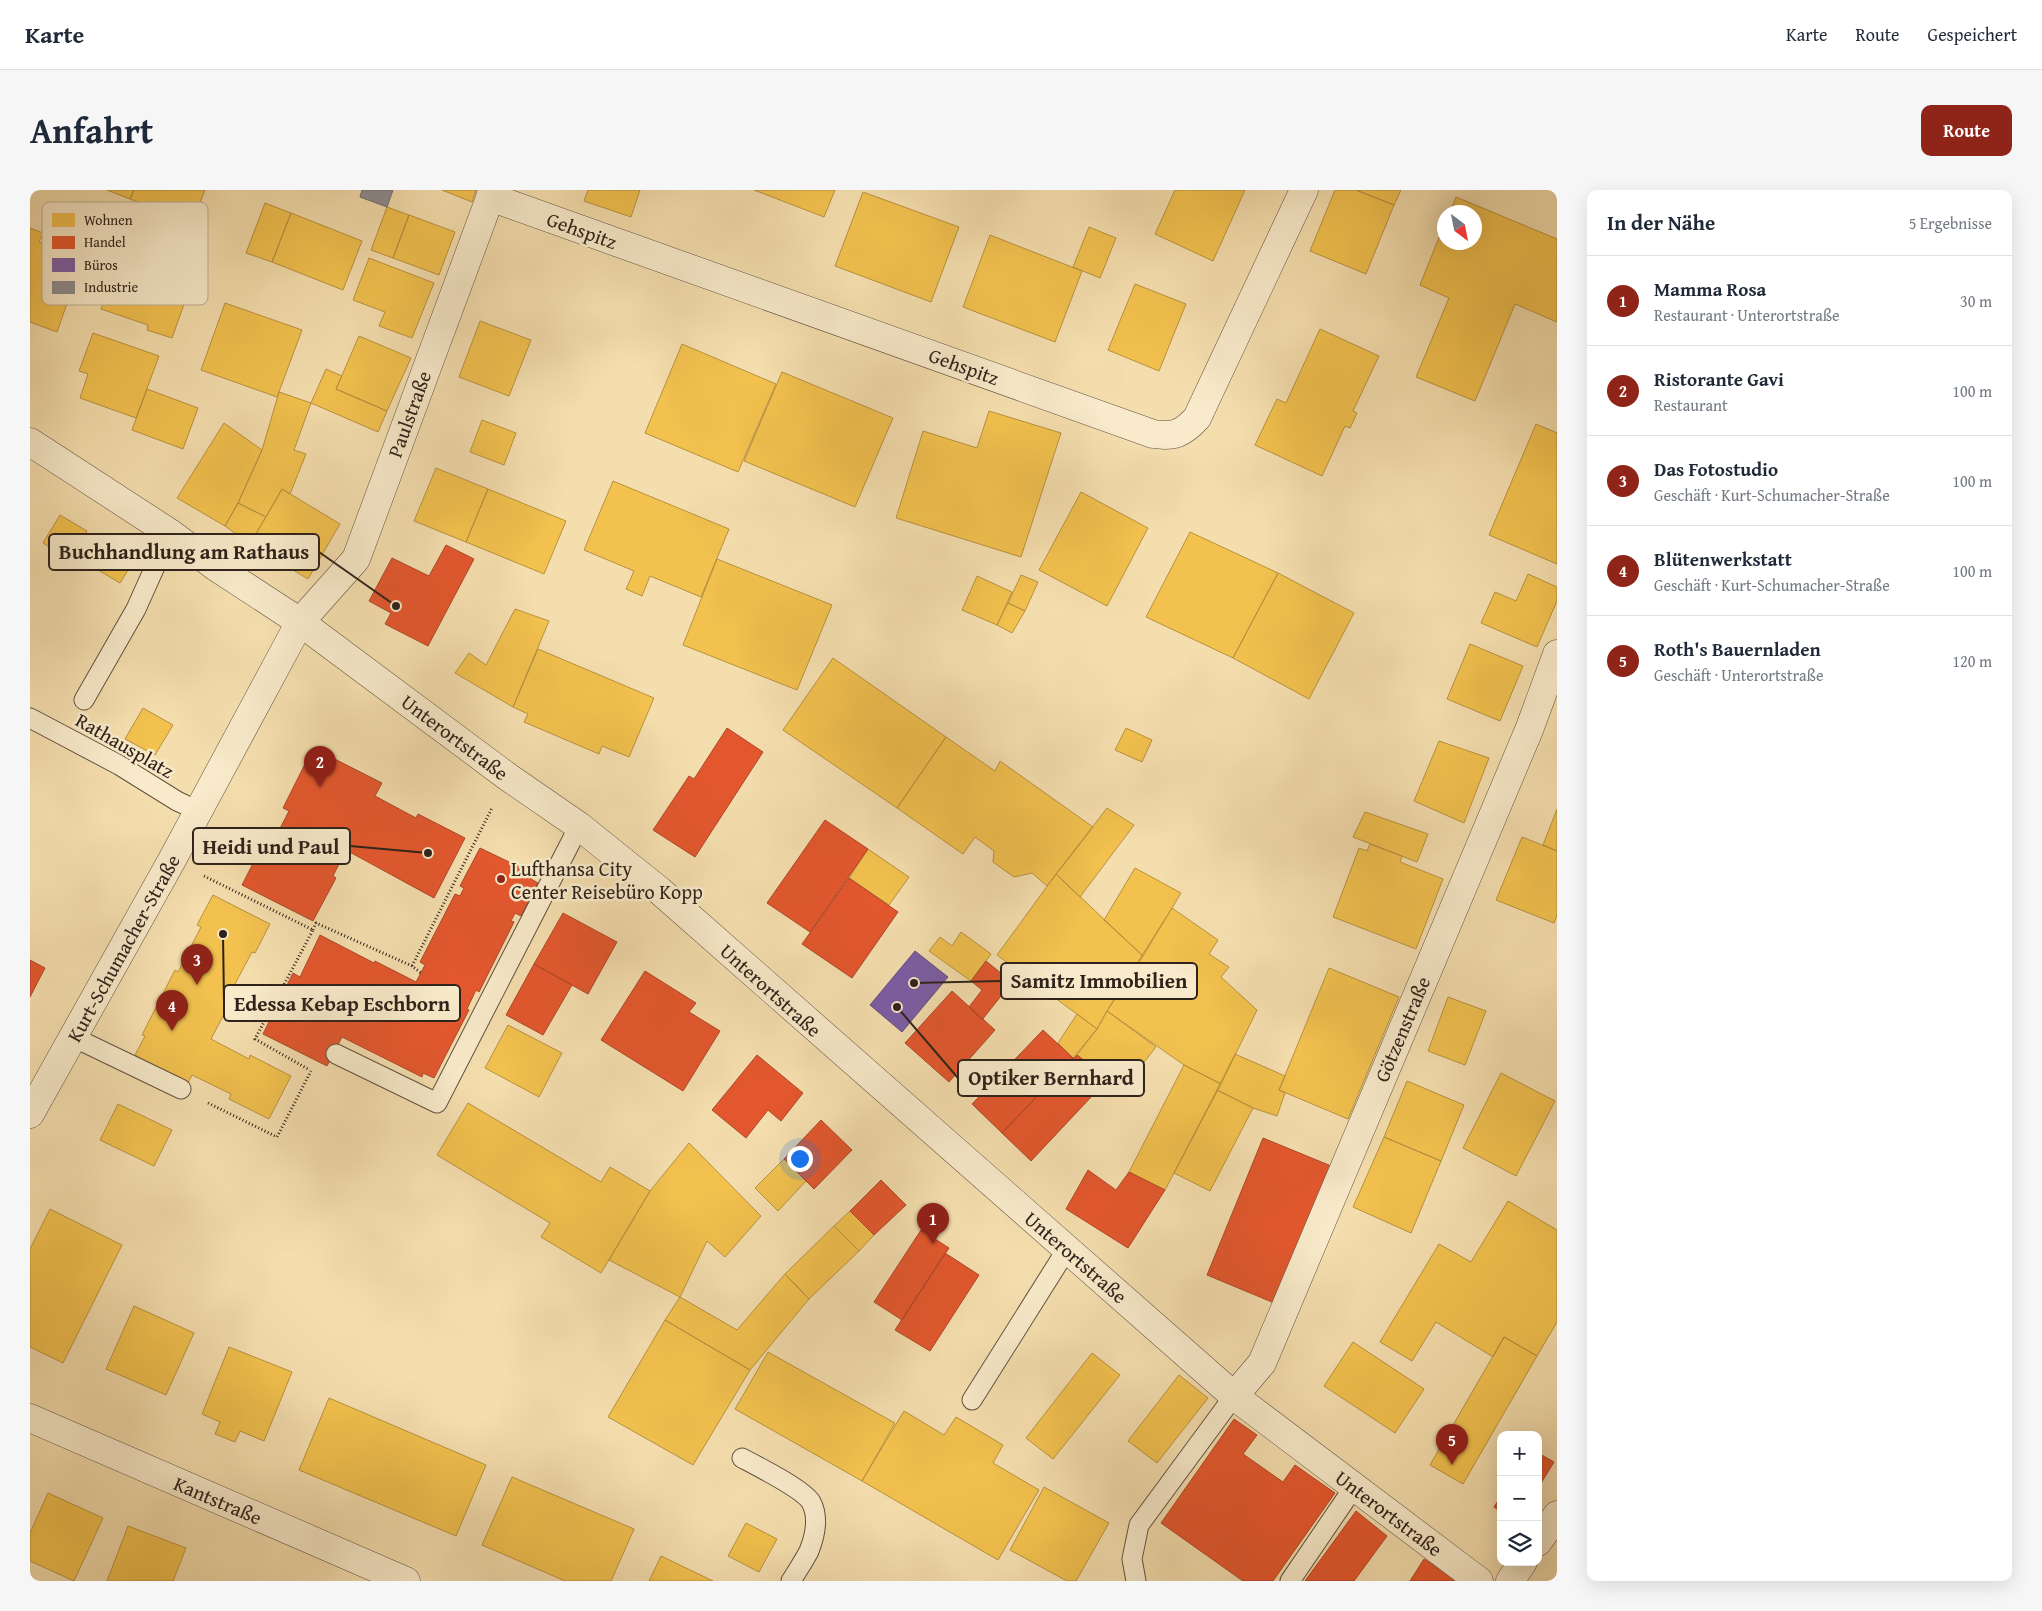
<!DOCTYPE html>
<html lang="de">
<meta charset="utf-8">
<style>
:root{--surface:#fff;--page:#f6f6f7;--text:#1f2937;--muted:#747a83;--line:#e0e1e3;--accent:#8f2418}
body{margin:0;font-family:"Gentium Book Plus",serif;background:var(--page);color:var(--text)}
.controls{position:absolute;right:15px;bottom:15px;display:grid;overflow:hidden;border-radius:10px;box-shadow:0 5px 20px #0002}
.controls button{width:45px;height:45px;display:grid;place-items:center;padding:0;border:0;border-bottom:1px solid var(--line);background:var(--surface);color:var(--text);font:25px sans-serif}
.compass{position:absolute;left:1407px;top:15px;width:45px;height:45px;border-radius:50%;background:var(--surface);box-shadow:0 5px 20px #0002;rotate:148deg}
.you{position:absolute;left:769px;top:968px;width:18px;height:18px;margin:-12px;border:4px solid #fff;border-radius:50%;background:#1a73e8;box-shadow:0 0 0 8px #1a73e833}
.badge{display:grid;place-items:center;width:32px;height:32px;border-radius:50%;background:var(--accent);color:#fff;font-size:16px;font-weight:700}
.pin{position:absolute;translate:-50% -41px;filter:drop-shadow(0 1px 2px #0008)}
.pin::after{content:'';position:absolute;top:26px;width:18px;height:15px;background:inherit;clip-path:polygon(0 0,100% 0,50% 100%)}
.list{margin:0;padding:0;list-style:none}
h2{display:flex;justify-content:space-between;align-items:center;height:65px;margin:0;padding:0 20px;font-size:21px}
h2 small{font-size:16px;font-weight:400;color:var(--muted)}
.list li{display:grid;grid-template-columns:32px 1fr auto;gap:15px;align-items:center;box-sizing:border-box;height:90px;padding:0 20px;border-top:1px solid var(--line)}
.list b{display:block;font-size:19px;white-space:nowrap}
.list p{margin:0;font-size:16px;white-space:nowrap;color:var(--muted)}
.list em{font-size:16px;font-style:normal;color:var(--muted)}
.icon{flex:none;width:28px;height:28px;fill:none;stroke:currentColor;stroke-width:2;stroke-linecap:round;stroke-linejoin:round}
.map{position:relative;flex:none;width:1527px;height:1391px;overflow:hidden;border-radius:10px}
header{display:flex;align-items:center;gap:30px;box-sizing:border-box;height:70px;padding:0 25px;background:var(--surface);border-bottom:1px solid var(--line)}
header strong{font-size:24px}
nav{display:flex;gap:28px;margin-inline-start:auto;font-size:18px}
.intro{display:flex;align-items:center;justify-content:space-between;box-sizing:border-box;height:120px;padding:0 30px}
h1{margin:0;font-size:35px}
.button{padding:12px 22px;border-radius:10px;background:var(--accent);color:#fff;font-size:18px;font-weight:700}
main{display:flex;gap:30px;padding:0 30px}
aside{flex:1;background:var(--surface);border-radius:10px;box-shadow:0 5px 20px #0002}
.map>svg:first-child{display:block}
.homes{fill:#f2c14e;stroke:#b7913f}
.shops{fill:#e4572e;stroke:#ad4728}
.offices{fill:#7b5ea7;stroke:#644c7d}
.industry{fill:#8d8d92;stroke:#706d6e}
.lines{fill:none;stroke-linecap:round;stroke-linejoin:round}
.service-casing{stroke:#605140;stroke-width:21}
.minor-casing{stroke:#605140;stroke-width:29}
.path{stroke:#2e221b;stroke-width:3;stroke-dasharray:1 2.5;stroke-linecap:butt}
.service{stroke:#f8eaca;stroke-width:19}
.minor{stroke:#f8eaca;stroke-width:28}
.poi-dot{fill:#8f2418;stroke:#f8eaca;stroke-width:2}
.labels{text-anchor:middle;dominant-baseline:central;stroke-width:5;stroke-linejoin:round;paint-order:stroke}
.street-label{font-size:20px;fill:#2e221b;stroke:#f8eaca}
.poi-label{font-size:20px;fill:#2e221b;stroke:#f8eaca;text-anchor:start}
.key{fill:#f8eaca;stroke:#bbae96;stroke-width:1}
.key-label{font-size:14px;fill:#2e221b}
.leader{fill:none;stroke:#2e221b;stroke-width:2}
.callout-dot{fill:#2e221b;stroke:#f8eaca;stroke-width:2}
.callout{fill:#f8eaca;stroke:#2e221b;stroke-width:2}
.callout-label{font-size:21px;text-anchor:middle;font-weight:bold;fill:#2e221b}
</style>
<header>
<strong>Karte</strong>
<nav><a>Karte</a><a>Route</a><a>Gespeichert</a></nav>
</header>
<div class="intro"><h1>Anfahrt</h1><a class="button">Route</a></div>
<main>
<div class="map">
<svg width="1527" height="1391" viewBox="0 0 1527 1391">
<rect width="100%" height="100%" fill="#f5deae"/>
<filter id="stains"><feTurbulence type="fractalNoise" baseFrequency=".004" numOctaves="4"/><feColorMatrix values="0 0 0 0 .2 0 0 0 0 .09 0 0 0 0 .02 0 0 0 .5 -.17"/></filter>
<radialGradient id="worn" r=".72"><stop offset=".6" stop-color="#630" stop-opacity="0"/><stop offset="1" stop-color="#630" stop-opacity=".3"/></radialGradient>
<path class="homes" d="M 77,0 L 104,0 L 100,9 Z
M 104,0 L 175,0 L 162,33 L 100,9 Z
M 412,0 L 446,0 L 442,12 Z
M 558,0 L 610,0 L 601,27 L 554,11 Z
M 724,0 L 805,0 L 794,27 Z
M 1145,0 L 1215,0 L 1183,71 L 1125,44 Z
M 1305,0 L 1326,0 L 1364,15 L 1336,84 L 1280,61 Z
M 1326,0 L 1371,0 L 1364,15 Z
M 833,2 L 929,37 L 901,112 L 805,76 Z
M 1426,7 L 1527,49 L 1527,132 L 1485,114 L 1445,211 L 1386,187 L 1419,108 L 1390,95 L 1414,35 L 1414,52 L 1444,52 L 1444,22 L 1420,22 Z
M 235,13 L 261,23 L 242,72 L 216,63 Z
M 357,17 L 379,25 L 363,68 L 341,60 Z
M 261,23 L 332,51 L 313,100 L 242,72 Z
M 379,25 L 425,42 L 409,85 L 363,68 Z
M 1059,37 L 1086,48 L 1070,88 L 1043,77 Z
M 0,38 L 13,43 L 9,52 L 53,68 L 27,142 L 0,132 Z
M 960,45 L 1052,81 L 1025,152 L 933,117 Z
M 90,62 L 164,86 L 142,148 L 117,140 L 118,135 L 71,119 Z
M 339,68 L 404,93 L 382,148 L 349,136 L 355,122 L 323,110 Z
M 1105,94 L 1156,114 L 1129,181 L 1078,160 Z
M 195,113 L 272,140 L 247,207 L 171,180 Z
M 450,131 L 501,150 L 479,206 L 429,187 Z
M 1290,139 L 1349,166 L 1323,221 L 1327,223 L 1320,238 L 1315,236 L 1292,286 L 1225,255 L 1247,209 L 1256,213 Z
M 63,143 L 129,166 L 106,228 L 50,208 L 58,184 L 49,181 Z
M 329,146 L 381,168 L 357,221 L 306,199 Z
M 652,154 L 746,194 L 708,282 L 615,243 Z
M 296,179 L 312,186 L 306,199 L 357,221 L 348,242 L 281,213 Z
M 752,182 L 863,228 L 825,317 L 714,271 Z
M 117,199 L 168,218 L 153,259 L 102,240 Z
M 249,202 L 281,213 L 264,260 L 276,264 L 260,304 L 252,299 L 236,327 L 208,313 L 232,260 Z
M 959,221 L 1031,243 L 991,367 L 866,328 L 893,241 L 947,258 Z
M 452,230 L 486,243 L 474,275 L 440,262 Z
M 194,233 L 232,260 L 208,313 L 195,336 L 147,308 Z
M 1506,234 L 1527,243 L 1527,374 L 1459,345 Z
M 406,278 L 458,299 L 436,352 L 384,331 Z
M 583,291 L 699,339 L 671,407 L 620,386 L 612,406 L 596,399 L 604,381 L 554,360 Z
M 252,299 L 310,334 L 278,389 L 220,354 Z
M 458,299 L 536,331 L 514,384 L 436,352 Z
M 1051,302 L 1118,338 L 1077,416 L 1009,380 Z
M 208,313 L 236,327 L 220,354 L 195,336 Z
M 30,325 L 57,341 L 46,360 L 60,368 L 72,349 L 105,369 L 90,393 L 58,374 L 55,379 L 13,353 Z
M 1160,342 L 1248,383 L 1203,468 L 1116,427 Z
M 687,369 L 802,415 L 767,500 L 653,455 Z
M 1248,383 L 1324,423 L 1279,509 L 1203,468 Z
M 1498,384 L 1527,397 L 1527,411 L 1507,457 L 1451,433 L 1465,402 L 1486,411 Z
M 991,385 L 1008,392 L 995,421 L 978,413 Z
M 947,386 L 982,402 L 967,435 L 932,420 Z
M 978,413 L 995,421 L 982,443 L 967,435 Z
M 485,419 L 519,431 L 483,517 L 425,483 L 439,463 L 456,475 Z
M 1440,454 L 1493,476 L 1470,531 L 1417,509 Z
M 508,459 L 624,508 L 599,567 L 572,556 L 569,564 L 494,532 L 498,524 L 483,517 Z
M 803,468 L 916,547 L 867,618 L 753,540 Z
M 113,518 L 143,535 L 125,565 L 95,549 Z
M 1096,538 L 1122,550 L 1112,572 L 1085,560 Z
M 916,547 L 965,581 L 970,571 L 1063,637 L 1017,696 L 1002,683 L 984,687 L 963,672 L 964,661 L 945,647 L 933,664 L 867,618 Z
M 1409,551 L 1459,568 L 1434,633 L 1384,611 Z
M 1077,618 L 1104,635 L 1050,707 L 1026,684 Z
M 1527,619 L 1527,661 L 1513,655 Z
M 1335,622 L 1398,644 L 1387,672 L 1323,647 Z
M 1492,647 L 1527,661 L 1527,725 L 1524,733 L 1466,710 Z
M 1340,654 L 1372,666 L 1370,672 L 1413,689 L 1386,759 L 1303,727 L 1329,658 L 1337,661 Z
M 838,659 L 879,687 L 859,715 L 819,688 Z
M 1105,678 L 1151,703 L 1113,766 L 1074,730 Z
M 1026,684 L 1113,766 L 1077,821 L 1067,839 L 967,765 Z
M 183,705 L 240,734 L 225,763 L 222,762 L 198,807 L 202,809 L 181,849 L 219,869 L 220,865 L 261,886 L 239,929 L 199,909 L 201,904 L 162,885 L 158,893 L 105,865 L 115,846 L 112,845 L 145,780 L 148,782 L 171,737 L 167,735 Z
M 1142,718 L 1188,750 L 1179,764 L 1199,777 L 1191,787 L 1227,820 L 1191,894 L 1154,875 L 1077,821 Z
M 931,742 L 961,764 L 941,791 L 899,761 L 910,747 L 922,756 Z
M 1299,778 L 1369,807 L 1318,929 L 1249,900 Z
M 1418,807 L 1456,821 L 1435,875 L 1398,861 Z
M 1077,821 L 1126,857 L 1092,900 L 1047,865 L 1067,839 Z
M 1047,824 L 1067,839 L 1043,868 L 1028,853 Z
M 478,835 L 532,863 L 509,907 L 455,878 Z
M 1205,864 L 1255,886 L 1249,900 L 1255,903 L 1247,926 L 1223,918 L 1187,900 Z
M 1154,875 L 1191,894 L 1135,1000 L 1099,982 Z
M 1471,883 L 1525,911 L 1486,986 L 1433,958 Z
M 1377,891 L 1434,915 L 1411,971 L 1354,947 Z
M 1187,900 L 1223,918 L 1180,1001 L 1144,983 Z
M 438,913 L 571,992 L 580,977 L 620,1001 L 571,1083 L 511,1047 L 520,1033 L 407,965 Z
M 88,914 L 142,940 L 124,976 L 70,950 Z
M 1354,947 L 1411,971 L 1381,1043 L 1323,1017 Z
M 659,953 L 731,1026 L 695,1067 L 677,1051 L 650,1107 L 579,1070 L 620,1001 Z
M 754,969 L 776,991 L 748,1021 L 725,998 Z
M 1478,1011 L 1527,1040 L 1527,1132 L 1507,1166 L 1474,1147 L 1463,1167 L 1406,1132 L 1382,1171 L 1350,1152 L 1409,1054 L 1441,1072 Z
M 20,1019 L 92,1055 L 33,1173 L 0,1157 L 0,1059 Z
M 820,1021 L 844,1045 L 829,1061 L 804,1036 Z
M 804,1036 L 829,1061 L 779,1109 L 755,1084 Z
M 755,1084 L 779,1109 L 720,1180 L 635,1130 L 650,1107 L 707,1140 Z
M 104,1116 L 164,1143 L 136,1205 L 76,1179 Z
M 635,1130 L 720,1180 L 663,1275 L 578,1227 Z
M 1474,1147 L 1507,1166 L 1433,1294 L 1400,1275 Z
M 1323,1152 L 1394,1199 L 1365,1243 L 1294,1196 Z
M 199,1157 L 262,1182 L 234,1251 L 210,1241 L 205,1252 L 185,1244 L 190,1232 L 172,1224 Z
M 738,1162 L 865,1233 L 832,1291 L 705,1219 Z
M 1062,1163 L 1090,1185 L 1023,1269 L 996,1248 Z
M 1149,1185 L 1178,1208 L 1127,1273 L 1098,1251 Z
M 299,1208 L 456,1275 L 426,1346 L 269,1280 Z
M 874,1221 L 914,1245 L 926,1227 L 973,1255 L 963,1273 L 1009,1300 L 968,1370 L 832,1291 Z
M 482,1287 L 604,1339 L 581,1391 L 535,1391 L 452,1355 Z
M 1014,1297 L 1079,1333 L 1046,1391 L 1037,1391 L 980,1360 Z
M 18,1303 L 73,1328 L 44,1391 L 0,1371 L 0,1343 Z
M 716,1333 L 747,1349 L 729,1382 L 698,1366 Z
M 98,1336 L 156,1358 L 143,1391 L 77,1391 Z
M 631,1366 L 683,1391 L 619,1391 Z"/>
<path class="shops" d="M 416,355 L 444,369 L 398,456 L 355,434 L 361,423 L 339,411 L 362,368 L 399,386 Z
M 697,538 L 733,562 L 665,667 L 623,640 L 659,586 L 664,589 Z
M 283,558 L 352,593 L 345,606 L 386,628 L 388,624 L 435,648 L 404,708 L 316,660 L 303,686 L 306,688 L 283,731 L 212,695 L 237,646 L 244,650 L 259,621 L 253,618 Z
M 795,630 L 838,659 L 780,742 L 737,713 Z
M 450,658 L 504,684 L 501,689 L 508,693 L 491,726 L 485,723 L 481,731 L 484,732 L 449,802 L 446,800 L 437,819 L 439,820 L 404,888 L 393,883 L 392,887 L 312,847 L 297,876 L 233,844 L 263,783 L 270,787 L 290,745 L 344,773 L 345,771 L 386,792 L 395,775 L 390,772 L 425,704 L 430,706 L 434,698 L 430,696 Z
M 819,688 L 868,722 L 822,788 L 772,754 Z
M 533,723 L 587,752 L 558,804 L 504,774 Z
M 0,770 L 15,778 L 0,807 Z
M 956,771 L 982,792 L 952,830 L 939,817 L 952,800 L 941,791 Z
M 504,774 L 542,795 L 513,845 L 476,825 Z
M 615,781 L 666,813 L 659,822 L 690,841 L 653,901 L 571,850 Z
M 922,801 L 965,840 L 919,892 L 875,853 Z
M 1013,840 L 1043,868 L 972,943 L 942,914 Z
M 727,865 L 773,903 L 751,931 L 738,920 L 716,948 L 682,920 Z
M 1047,865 L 1078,889 L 1001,971 L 972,943 Z
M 791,930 L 822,960 L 784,999 L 754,969 Z
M 1233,948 L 1306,978 L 1249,1115 L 1177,1085 Z
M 1058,980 L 1086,1000 L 1099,982 L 1135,1000 L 1098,1058 L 1036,1019 Z
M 851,990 L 876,1015 L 844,1045 L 820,1021 Z
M 891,1040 L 919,1058 L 872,1130 L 844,1112 Z
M 915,1063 L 949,1085 L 900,1161 L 865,1140 Z
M 1204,1229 L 1227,1245 L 1213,1264 L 1253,1292 L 1265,1275 L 1305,1303 L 1243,1391 L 1213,1391 L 1131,1333 Z
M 1508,1263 L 1524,1272 L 1508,1298 Z
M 1471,1306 L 1471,1322 L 1464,1317 Z
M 1326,1321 L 1357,1346 L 1324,1391 L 1275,1391 Z
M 1394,1369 L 1428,1391 L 1380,1391 Z"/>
<path class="offices" d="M 885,761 L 918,787 L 872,842 L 840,815 Z"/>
<path class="industry" d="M 332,0 L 363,0 L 357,17 L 330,7 Z"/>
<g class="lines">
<g class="service-casing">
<path id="service" d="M 54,510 L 106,419 L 140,343
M 0,528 L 89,575 L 147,611 L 168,621
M 43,847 L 151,899
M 306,864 L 407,913 L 549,636
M 942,1210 L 1037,1059
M 712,1268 C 727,1276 773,1299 781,1312 C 789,1327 785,1346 779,1361 C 774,1371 767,1381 761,1391
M 1106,1391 L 1102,1369 L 1109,1335 L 1204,1206
M 1260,1391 L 1324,1297"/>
</g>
<g class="minor-casing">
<path id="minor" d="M 460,7 L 1123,244 C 1144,247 1152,244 1167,228 L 1274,0
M 0,252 L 140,343 L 186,377 L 270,432 L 478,587 L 549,636 L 630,701 L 1204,1206 L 1449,1391
M 0,924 L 142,670 L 270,432 L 326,369 L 463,0
M 1204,1206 L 1232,1173 L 1499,540 L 1527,464
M 0,1228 L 376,1391
M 1508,1352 L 1527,1325
M 1480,1391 L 1493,1372"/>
</g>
<path class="path" d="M 174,686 L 283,740 L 225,849 L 278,879
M 283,740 L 286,733 L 382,776 L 391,783
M 382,776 L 462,618
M 178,913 L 247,947 L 281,881"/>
<use href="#service" class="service"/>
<use href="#minor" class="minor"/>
</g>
<circle class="poi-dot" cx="471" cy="689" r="5"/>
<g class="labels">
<g class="street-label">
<text transform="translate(552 40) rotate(20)">Gehspitz</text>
<text transform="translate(934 176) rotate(20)">Gehspitz</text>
<text transform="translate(379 224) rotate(-70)">Paulstraße</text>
<text transform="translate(425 547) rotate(37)">Unterortstraße</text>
<text transform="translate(95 555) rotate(30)">Rathausplatz</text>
<text transform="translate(93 758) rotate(-61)">Kurt-Schumacher-Straße</text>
<text transform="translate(741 800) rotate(42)">Unterortstraße</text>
<text transform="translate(1372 839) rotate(-67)">Götzenstraße</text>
<text transform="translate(1046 1067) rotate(41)">Unterortstraße</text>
<text transform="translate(188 1310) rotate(23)">Kantstraße</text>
<text transform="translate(1359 1323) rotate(37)">Unterortstraße</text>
</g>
<g class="poi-label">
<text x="481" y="678">Lufthansa City<tspan x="481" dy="23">Center Reisebüro Kopp</tspan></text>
</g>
</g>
<rect x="12" y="12" width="166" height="103" rx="8" class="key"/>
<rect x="22" y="23" width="23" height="14" fill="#f2c14e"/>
<rect x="22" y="46" width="23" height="13" fill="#e4572e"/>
<rect x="22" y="68" width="23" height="14" fill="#7b5ea7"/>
<rect x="22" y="91" width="23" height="13" fill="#8d8d92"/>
<g class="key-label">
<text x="54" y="35">Wohnen</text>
<text x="54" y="57">Handel</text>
<text x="54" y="80">Büros</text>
<text x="54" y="102">Industrie</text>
</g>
<path class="leader" d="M366 416L289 362M398 663L320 656M884 793L971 791M193 744L194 813M867 817L928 888"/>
<g class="callout-dot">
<circle cx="366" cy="416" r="5"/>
<circle cx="398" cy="663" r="5"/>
<circle cx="884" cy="793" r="5"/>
<circle cx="193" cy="744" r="5"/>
<circle cx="867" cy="817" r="5"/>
</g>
<g class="callout">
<rect x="19" y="344" width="270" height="36" rx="5"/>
<rect x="163" y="638" width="157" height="36" rx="5"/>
<rect x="971" y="773" width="196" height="36" rx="5"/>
<rect x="194" y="795" width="236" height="36" rx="5"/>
<rect x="928" y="870" width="186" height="36" rx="5"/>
</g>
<g class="callout-label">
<text x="154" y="369">Buchhandlung am Rathaus</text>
<text x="241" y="664">Heidi und Paul</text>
<text x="1069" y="798">Samitz Immobilien</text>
<text x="312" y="821">Edessa Kebap Eschborn</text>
<text x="1021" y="895">Optiker Bernhard</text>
</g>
<rect width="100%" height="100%" filter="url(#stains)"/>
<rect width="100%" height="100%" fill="url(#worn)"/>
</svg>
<div class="controls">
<button>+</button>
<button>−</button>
<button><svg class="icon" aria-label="layers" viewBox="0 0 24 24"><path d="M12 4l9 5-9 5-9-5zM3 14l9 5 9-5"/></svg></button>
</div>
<svg class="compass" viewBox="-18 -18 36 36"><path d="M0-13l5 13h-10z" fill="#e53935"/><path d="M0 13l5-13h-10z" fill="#747a83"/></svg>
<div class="you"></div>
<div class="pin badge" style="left:903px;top:1054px">1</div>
<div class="pin badge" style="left:290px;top:597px">2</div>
<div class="pin badge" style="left:167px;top:795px">3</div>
<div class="pin badge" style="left:142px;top:841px">4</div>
<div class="pin badge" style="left:1422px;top:1275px">5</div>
</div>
<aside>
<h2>In der Nähe<small>5 Ergebnisse</small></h2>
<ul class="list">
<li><span class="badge">1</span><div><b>Mamma Rosa</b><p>Restaurant · Unterortstraße</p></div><em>30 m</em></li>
<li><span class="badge">2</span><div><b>Ristorante Gavi</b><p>Restaurant</p></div><em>100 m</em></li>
<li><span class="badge">3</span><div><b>Das Fotostudio</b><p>Geschäft · Kurt-Schumacher-Straße</p></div><em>100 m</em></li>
<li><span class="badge">4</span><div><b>Blütenwerkstatt</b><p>Geschäft · Kurt-Schumacher-Straße</p></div><em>100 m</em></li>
<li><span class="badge">5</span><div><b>Roth's Bauernladen</b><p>Geschäft · Unterortstraße</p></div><em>120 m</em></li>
</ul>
</aside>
</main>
